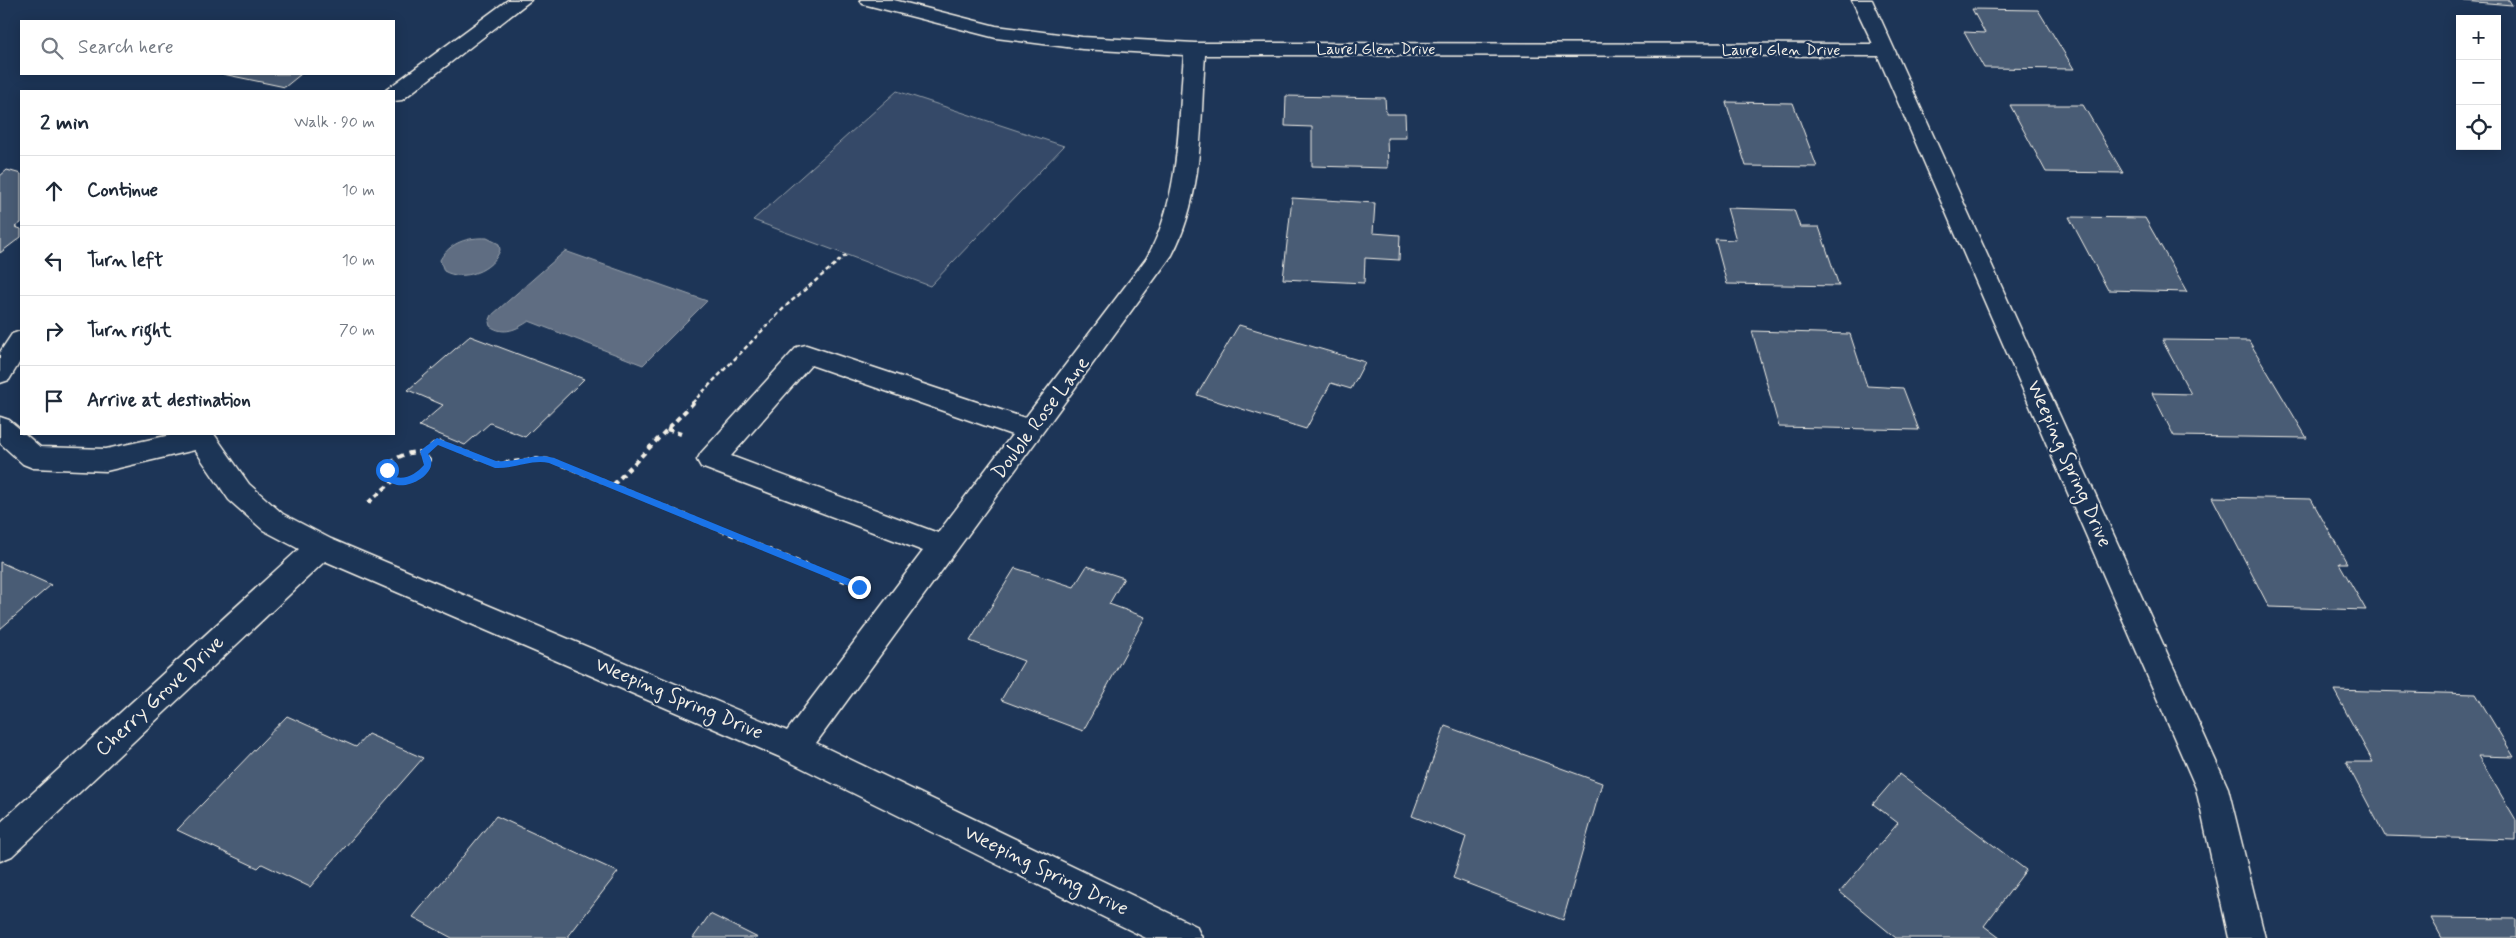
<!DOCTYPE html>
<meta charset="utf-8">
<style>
:root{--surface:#fff;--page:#f2f2f3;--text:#1f2937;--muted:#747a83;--line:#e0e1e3}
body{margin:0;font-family:Mynerve,sans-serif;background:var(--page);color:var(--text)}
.controls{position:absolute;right:15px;top:15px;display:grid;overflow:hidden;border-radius:0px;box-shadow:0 2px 12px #0003}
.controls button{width:45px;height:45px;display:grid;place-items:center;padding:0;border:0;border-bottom:1px solid var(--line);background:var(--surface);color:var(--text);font:25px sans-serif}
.stop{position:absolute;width:15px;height:15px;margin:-11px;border:4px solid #1a73e8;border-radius:50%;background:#fff}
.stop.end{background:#1a73e8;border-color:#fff;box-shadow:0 1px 5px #0008}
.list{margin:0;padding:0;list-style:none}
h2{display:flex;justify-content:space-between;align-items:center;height:65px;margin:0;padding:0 20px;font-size:21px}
h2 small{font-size:16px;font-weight:400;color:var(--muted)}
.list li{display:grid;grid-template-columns:32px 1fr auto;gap:15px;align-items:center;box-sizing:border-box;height:70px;padding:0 20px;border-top:1px solid var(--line)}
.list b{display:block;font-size:19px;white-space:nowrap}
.list em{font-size:16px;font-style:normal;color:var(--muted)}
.icon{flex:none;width:28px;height:28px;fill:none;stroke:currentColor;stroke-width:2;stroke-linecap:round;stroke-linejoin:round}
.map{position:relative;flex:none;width:2516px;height:938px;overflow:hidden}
.search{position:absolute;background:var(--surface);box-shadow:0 2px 12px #0003;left:20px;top:20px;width:375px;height:55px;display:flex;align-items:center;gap:12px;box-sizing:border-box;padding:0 18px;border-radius:0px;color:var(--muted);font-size:19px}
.panel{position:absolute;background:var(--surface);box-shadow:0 2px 12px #0003;left:20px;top:90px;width:375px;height:345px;border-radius:0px}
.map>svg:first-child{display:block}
.green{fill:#354a67;stroke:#949ea8}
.water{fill:#5e6d82;stroke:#9aa2ab}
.building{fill:#485b74;stroke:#f4f1e8}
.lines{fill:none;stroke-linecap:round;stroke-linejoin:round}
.minor-casing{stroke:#f4f1e8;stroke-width:3}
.path-far1{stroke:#f4f1e8;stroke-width:2.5;stroke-dasharray:4.5 3;stroke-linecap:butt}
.path{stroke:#f4f1e8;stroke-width:4;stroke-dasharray:5.5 4.5;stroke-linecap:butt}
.minor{fill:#1d3557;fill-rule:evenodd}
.route{fill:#1a73e8}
.labels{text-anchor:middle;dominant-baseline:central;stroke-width:4.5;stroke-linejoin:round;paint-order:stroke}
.far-street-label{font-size:16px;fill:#f4f1e8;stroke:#1d3557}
.street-label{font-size:20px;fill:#f4f1e8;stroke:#1d3557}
</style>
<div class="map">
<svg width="2516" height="938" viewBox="0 0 2516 938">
<rect width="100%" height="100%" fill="#1d3557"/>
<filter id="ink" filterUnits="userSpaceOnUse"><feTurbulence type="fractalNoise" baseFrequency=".02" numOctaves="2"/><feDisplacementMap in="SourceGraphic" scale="10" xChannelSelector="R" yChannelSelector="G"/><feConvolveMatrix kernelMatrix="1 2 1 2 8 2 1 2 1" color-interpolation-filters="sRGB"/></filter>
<g filter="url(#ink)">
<path class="green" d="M 897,91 L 1064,146 L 930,286 L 753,220 Z"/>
<path class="water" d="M 487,238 L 499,244 L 500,250 C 493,271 463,282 444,271 L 440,260 C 450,242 468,237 487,238 Z
M 565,251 L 707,301 L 643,365 L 529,321 C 517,329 504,336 490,326 L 489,322 L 492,315 Z"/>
<path class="building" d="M 2463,0 L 2509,0 L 2512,5 L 2464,1 Z
M 1972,9 L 2038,10 L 2074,69 L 1984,68 L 1964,32 L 1985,33 Z
M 223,74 L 301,74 L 285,87 Z
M 1286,96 L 1385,98 L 1386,114 L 1405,114 L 1406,138 L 1387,138 L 1388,168 L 1312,166 L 1312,127 L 1285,126 Z
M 1726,102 L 1793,103 L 1817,167 L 1746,166 Z
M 2010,105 L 2083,105 L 2123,173 L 2046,172 Z
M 7,170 L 21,174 L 21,223 L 15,227 L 21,229 L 21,237 L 0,253 L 0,176 Z
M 1292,198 L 1375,203 L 1373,233 L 1400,235 L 1399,260 L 1365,258 L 1364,283 L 1283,279 Z
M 1727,208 L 1794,210 L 1800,227 L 1819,227 L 1839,286 L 1727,284 L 1715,239 L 1736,240 Z
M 2069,217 L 2145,218 L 2187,292 L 2108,290 Z
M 1239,325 L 1365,362 L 1351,389 L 1331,383 L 1306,429 L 1197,395 Z
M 1752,331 L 1850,334 L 1867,386 L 1903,388 L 1919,430 L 1779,427 Z
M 470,336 L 584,379 L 525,437 L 490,423 L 465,445 L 419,426 L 443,405 L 408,390 Z
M 2162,340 L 2249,341 L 2307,438 L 2174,436 L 2152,393 L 2191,394 Z
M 2212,497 L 2311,499 L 2347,563 L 2339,563 L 2366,610 L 2269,607 Z
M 0,562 L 51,585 L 0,629 Z
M 1087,566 L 1124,578 L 1109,604 L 1145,617 L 1083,731 L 1001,700 L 1024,661 L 970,641 L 1015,568 L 1074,587 Z
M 2334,690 L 2476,694 L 2514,757 L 2478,756 L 2516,820 L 2516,840 L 2385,836 L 2346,762 L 2373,762 Z
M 287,716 L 356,747 L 368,734 L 423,758 L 310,887 L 262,864 L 258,868 L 177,830 Z
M 1445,726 L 1602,783 L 1563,920 L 1453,878 L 1466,837 L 1412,816 Z
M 1899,774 L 2026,870 L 1984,926 L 2000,938 L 1896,938 L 1840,892 L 1898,823 L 1873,804 Z
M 496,816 L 618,872 L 567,938 L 452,938 L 413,917 Z
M 710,914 L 758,938 L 693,938 Z
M 2431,918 L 2516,919 L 2516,938 L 2442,938 Z"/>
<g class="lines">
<g class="minor-casing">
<path id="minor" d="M 508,0 L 531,0 L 402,100 L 394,101 L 394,91 L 386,90 Z
M 860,0 L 894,0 L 996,26 L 1082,37 L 1195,43 L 1873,44 L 1852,0 L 1872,0 L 2228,788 L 2265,938 L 2229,938 L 2196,788 L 1878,56 L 1205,55 C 1200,122 1204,195 1172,255 L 816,743 L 1196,926 L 1202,938 L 1146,938 L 782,758 L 325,561 L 12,856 L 0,861 L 0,823 L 299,549 L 263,530 L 229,500 L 195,450 L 106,471 L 33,468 L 23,464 L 0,443 L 0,417 L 9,420 L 21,430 L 21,434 L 25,434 L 40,447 L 106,449 L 175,434 L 214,434 L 249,484 L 283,514 L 331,539 L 787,731 L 923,551 L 701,467 L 697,460 L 701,453 L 797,347 L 806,345 L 1025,418 L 1146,259 C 1181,199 1178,122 1184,55 L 1082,49 L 996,38 L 863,4 ZM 811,365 L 1012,435 L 938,533 L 731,456 Z
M 21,331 L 21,360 L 9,380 L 0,383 L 0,352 L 12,334 Z"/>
</g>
<path class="path-far1" d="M 692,403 L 788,304 L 846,255"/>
<path class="path" d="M 667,429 L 681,434
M 418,452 L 423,453 L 429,460 C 424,478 406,486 389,478 L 387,470 C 393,457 405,453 418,452 Z
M 423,453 L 437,441 L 495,464 L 537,459 L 551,460 L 859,587
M 613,485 L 694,402
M 368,503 L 393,481"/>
<use href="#minor" class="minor"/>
</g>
</g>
<path class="route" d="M 437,438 L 496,461 C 516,463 534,452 554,458 L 862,584 L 864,587 L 859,590 L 856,589 L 549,463 C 532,459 514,469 495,468 L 438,445 L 428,454 C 441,470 413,488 397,485 C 393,484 389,482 386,481 L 383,470 L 387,467 L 390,468 L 392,476 C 405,481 416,474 424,465 L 420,451 Z"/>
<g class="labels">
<g class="far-street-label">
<text x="1376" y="49">Laurel Glen Drive</text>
<text x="1781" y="50">Laurel Glen Drive</text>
</g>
<g class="street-label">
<text transform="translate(1041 418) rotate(-53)">Double Rose Lane</text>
<text transform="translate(2069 464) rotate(66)">Weeping Spring Drive</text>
<text transform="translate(160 696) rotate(-43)">Cherry Grove Drive</text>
<text transform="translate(679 699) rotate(23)">Weeping Spring Drive</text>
<text transform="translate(1046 871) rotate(26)">Weeping Spring Drive</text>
</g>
</g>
</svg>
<div class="controls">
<button>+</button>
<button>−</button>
<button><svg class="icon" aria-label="locate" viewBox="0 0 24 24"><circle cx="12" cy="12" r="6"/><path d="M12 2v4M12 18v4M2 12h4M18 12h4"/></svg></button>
</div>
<div class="stop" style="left:387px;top:470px"></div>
<div class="stop end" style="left:859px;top:587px"></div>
<div class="search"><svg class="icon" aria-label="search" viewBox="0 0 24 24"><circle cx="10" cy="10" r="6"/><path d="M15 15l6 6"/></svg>Search here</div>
<section class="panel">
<h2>2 min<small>Walk · 90 m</small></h2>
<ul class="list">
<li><svg class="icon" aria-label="ahead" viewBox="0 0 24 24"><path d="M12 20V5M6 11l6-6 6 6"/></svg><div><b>Continue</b></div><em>10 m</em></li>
<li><svg class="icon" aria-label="left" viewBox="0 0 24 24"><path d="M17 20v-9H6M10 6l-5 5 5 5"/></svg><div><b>Turn left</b></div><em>10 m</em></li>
<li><svg class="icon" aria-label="right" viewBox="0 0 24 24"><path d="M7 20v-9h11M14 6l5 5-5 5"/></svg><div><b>Turn right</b></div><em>70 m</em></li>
<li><svg class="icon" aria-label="arrive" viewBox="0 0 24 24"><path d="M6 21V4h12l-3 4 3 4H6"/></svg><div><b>Arrive at destination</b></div></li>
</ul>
</section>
</div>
